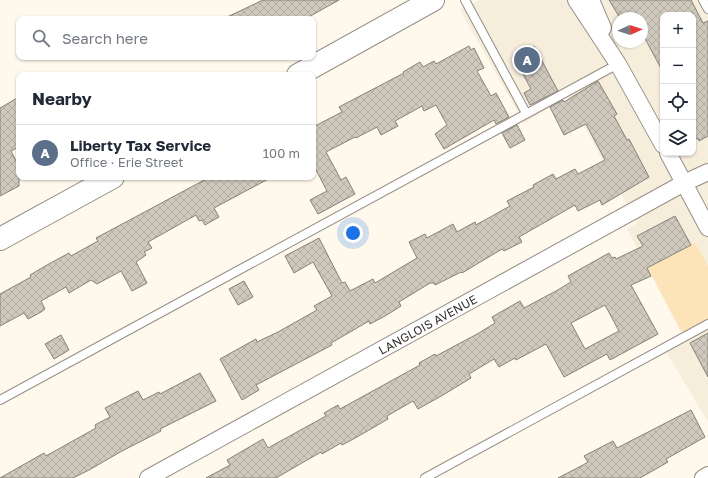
<!DOCTYPE html>
<meta charset="utf-8">
<style>
:root{--surface:#fff;--page:#f2f2f3;--text:#1f2937;--muted:#747a83;--line:#e0e1e3;--accent:#2757c5}
body{margin:0;font-family:"Golos Text",sans-serif;background:var(--page);color:var(--text)}
.controls{position:absolute;right:12px;top:12px;display:grid;overflow:hidden;border-radius:8px;box-shadow:0 1px 3px #0004}
.controls button{width:36px;height:36px;display:grid;place-items:center;padding:0;border:0;border-bottom:1px solid var(--line);background:var(--surface);color:var(--text);font:20px sans-serif}
.compass{position:absolute;left:612px;top:12px;width:36px;height:36px;border-radius:50%;background:var(--surface);box-shadow:0 1px 3px #0004;rotate:87deg}
.you{position:absolute;left:353px;top:233px;width:14px;height:14px;margin:-10px;border:3px solid #fff;border-radius:50%;background:#1a73e8;box-shadow:0 0 0 6px #1a73e833}
.badge{display:grid;place-items:center;width:26px;height:26px;border-radius:50%;background:var(--accent);color:#fff;font-size:13px;font-weight:700}
.pin{position:absolute;translate:-50% -50%;border:2px solid #fff;box-shadow:0 1px 4px #0006}
.list{margin:0;padding:0;list-style:none}
h2{display:flex;justify-content:space-between;align-items:center;height:52px;margin:0;padding:0 16px;font-size:17px}
h2 small{font-size:13px;font-weight:400;color:var(--muted)}
.list li{display:grid;grid-template-columns:26px 1fr auto;gap:12px;align-items:center;box-sizing:border-box;height:56px;padding:0 16px;border-top:1px solid var(--line)}
.list b{display:block;font-size:15px;white-space:nowrap}
.list p{margin:0;font-size:13px;white-space:nowrap;color:var(--muted)}
.list em{font-size:13px;font-style:normal;color:var(--muted)}
.icon{flex:none;width:22px;height:22px;fill:none;stroke:currentColor;stroke-width:2;stroke-linecap:round;stroke-linejoin:round}
.map{position:relative;flex:none;width:708px;height:478px;overflow:hidden}
.search{position:absolute;background:var(--surface);box-shadow:0 1px 3px #0004;left:16px;top:16px;width:300px;height:44px;display:flex;align-items:center;gap:10px;box-sizing:border-box;padding:0 14px;border-radius:8px;color:var(--muted);font-size:15px}
.panel{position:absolute;background:var(--surface);box-shadow:0 1px 3px #0004;left:16px;top:72px;width:300px;height:108px;border-radius:8px}
.map>svg:first-child{display:block}
.built{fill:#f7eddb;fill-rule:evenodd}
.garden{fill:#fce4b8}
.building{fill:url(#building-cross-hatch);stroke:#868177;fill-rule:evenodd}
.lines{fill:none;stroke-linecap:round;stroke-linejoin:round}
.lane-casing{stroke:#948f85;stroke-width:10}
.street-casing{stroke:#948f85;stroke-width:18}
.secondary-casing{stroke:#948f85;stroke-width:24}
.lane{stroke:#fff;stroke-width:8}
.street{stroke:#fff;stroke-width:16}
.secondary{stroke:#fff;stroke-width:22}
.labels{text-anchor:middle;dominant-baseline:central;stroke-width:3.5;stroke-linejoin:round;paint-order:stroke}
.street-label{font-size:12px;fill:#36332f;stroke:#fff}
</style>
<div class="map">
<svg width="708" height="478" viewBox="0 0 708 478">
<defs>
<pattern id="building-cross-hatch" width="8" height="8" patternUnits="userSpaceOnUse"><rect width="8" height="8" fill="#cec8bd"/><path d="M0 0l8 8M0 8l8-8" fill="none" stroke="#b2aca3"/></pattern>
</defs>
<rect width="100%" height="100%" fill="#fef8ed"/>
<path class="built" d="M 480,0 L 705,0 L 708,5 L 708,422 L 664,348 L 684,337 L 627,229 L 637,223 L 568,97 L 524,123 L 460,10 ZM 663,15 L 693,15 L 693,153 L 663,153 ZM 618,18 L 642,18 L 642,42 L 618,42 Z"/>
<path class="garden" d="M 695,243 L 708,266 L 708,324 L 684,337 L 648,268 Z"/>
<path class="building" d="M 263,0 L 339,0 L 305,19 L 223,19 Z
M 609,0 L 691,0 L 703,23 L 708,21 L 708,136 L 699,141 L 698,138 L 693,141 L 693,13 L 689,15 L 663,15 L 663,72 L 642,33 L 642,18 L 620,18 Z
M 469,46 L 471,50 L 474,48 L 484,68 L 477,71 L 491,96 L 496,93 L 509,117 L 496,124 L 494,120 L 444,149 L 435,134 L 447,125 L 436,105 L 424,111 L 422,106 L 395,121 L 398,126 L 381,135 L 377,127 L 356,138 L 355,137 L 326,152 L 341,180 L 346,177 L 355,194 L 318,214 L 310,200 L 327,191 L 313,164 L 313,127 L 342,112 L 339,107 L 404,73 L 403,72 L 420,62 L 423,67 L 434,61 L 436,64 Z
M 534,46 L 558,91 L 530,105 L 524,93 L 531,89 L 514,57 Z
M 598,81 L 617,114 L 614,116 L 627,140 L 629,139 L 649,177 L 602,205 L 600,200 L 578,211 L 575,205 L 519,237 L 522,242 L 504,251 L 502,249 L 462,273 L 461,272 L 435,285 L 434,283 L 430,283 L 399,302 L 401,306 L 385,316 L 370,324 L 369,321 L 331,343 L 332,345 L 256,385 L 259,390 L 242,400 L 220,359 L 256,339 L 257,342 L 278,332 L 317,310 L 314,306 L 332,296 L 313,262 L 294,273 L 285,256 L 319,238 L 342,283 L 345,282 L 350,291 L 373,279 L 375,283 L 417,258 L 409,242 L 425,234 L 427,238 L 453,224 L 457,232 L 475,222 L 476,225 L 510,206 L 507,201 L 534,187 L 533,185 L 553,174 L 556,179 L 575,169 L 578,174 L 605,160 L 586,124 L 564,135 L 550,107 L 563,100 L 564,102 Z
M 19,97 L 19,147 L 11,151 L 19,167 L 19,186 L 0,196 L 0,108 Z
M 517,125 L 525,140 L 510,148 L 502,133 Z
M 210,177 L 272,177 L 214,208 L 219,217 L 205,225 L 202,220 L 199,221 L 196,215 L 148,242 L 152,248 L 144,252 L 146,255 L 136,262 L 147,283 L 132,291 L 121,271 L 97,284 L 91,280 L 69,293 L 66,287 L 41,301 L 45,309 L 41,312 L 28,319 L 24,313 L 0,326 L 0,294 L 31,277 L 30,275 L 47,265 L 69,253 L 71,256 L 98,241 L 96,238 Z
M 675,216 L 691,245 L 647,268 L 651,276 L 631,285 L 658,334 L 610,360 L 607,354 L 564,377 L 546,344 L 516,360 L 515,358 L 499,367 L 494,359 L 469,374 L 471,378 L 443,395 L 418,409 L 413,401 L 387,416 L 388,419 L 357,437 L 342,445 L 341,443 L 322,454 L 321,452 L 276,478 L 206,478 L 230,465 L 227,460 L 263,439 L 268,448 L 326,416 L 324,413 L 338,405 L 340,409 L 420,365 L 419,363 L 435,354 L 436,356 L 479,333 L 495,323 L 492,317 L 520,301 L 524,308 L 556,291 L 571,282 L 568,276 L 609,253 L 612,258 L 615,257 L 616,259 L 643,246 L 637,236 ZM 605,305 L 619,331 L 585,349 L 571,323 Z
M 244,281 L 253,297 L 238,305 L 229,289 Z
M 708,333 L 708,377 L 690,343 Z
M 61,335 L 69,350 L 54,359 L 45,344 Z
M 200,373 L 216,401 L 160,429 L 161,431 L 122,451 L 89,470 L 73,478 L 0,478 L 44,453 L 46,456 L 96,428 L 95,425 L 110,417 L 105,408 L 138,391 L 143,400 L 159,392 L 160,394 Z
M 691,410 L 705,437 L 666,459 L 668,462 L 640,478 L 558,478 L 583,465 L 588,462 L 584,456 L 613,441 L 617,448 Z"/>
<g class="lines">
<g class="lane-casing">
<path id="lane" d="M 465,0 L 526,113
M 703,0 L 708,9
M 0,400 L 618,64
M 425,478 L 708,324"/>
</g>
<g class="street-casing">
<g id="street">
<path d="M 576,0 L 618,64 L 663,145"/>
<path d="M 591,0 L 603,28"/>
<path d="M 668,153 L 708,228"/>
<path id="s1" d="M 148,478 L 684,183 L 708,172"/>
<path d="M 703,478 L 708,475"/>
</g>
</g>
<g class="secondary-casing">
<path id="secondary" d="M 298,75 L 433,0
M 0,239 L 113,177"/>
</g>
<use href="#lane" class="lane"/>
<use href="#street" class="street"/>
<use href="#secondary" class="secondary"/>
</g>
<g class="labels">
<g class="street-label">
<text stroke="none"><textPath href="#s1" startOffset="319">LANGLOIS AVENUE</textPath></text>
</g>
</g>
</svg>
<div class="controls">
<button>+</button>
<button>−</button>
<button><svg class="icon" aria-label="locate" viewBox="0 0 24 24"><circle cx="12" cy="12" r="6"/><path d="M12 2v4M12 18v4M2 12h4M18 12h4"/></svg></button>
<button><svg class="icon" aria-label="layers" viewBox="0 0 24 24"><path d="M12 4l9 5-9 5-9-5zM3 14l9 5 9-5"/></svg></button>
</div>
<svg class="compass" viewBox="-18 -18 36 36"><path d="M0-13l5 13h-10z" fill="#e53935"/><path d="M0 13l5-13h-10z" fill="#747a83"/></svg>
<div class="you"></div>
<div class="pin badge" style="left:527px;top:60px;background:#5c6f8a">A</div>
<div class="search"><svg class="icon" aria-label="search" viewBox="0 0 24 24"><circle cx="10" cy="10" r="6"/><path d="M15 15l6 6"/></svg>Search here</div>
<section class="panel">
<h2>Nearby<small></small></h2>
<ul class="list">
<li><span class="badge" style="background:#5c6f8a">A</span><div><b>Liberty Tax Service</b><p>Office · Erie Street</p></div><em>100 m</em></li>
</ul>
</section>
</div>
